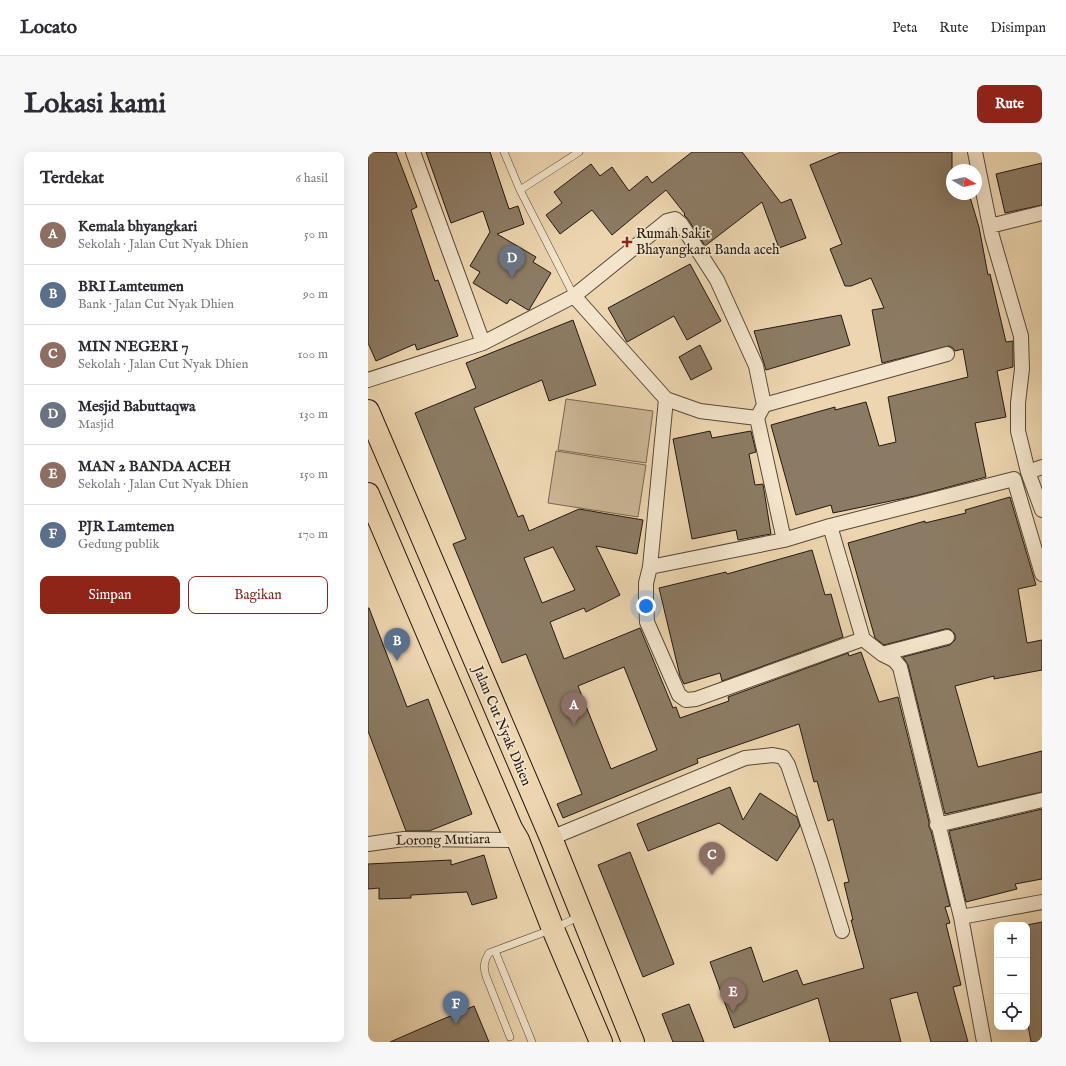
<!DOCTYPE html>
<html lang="id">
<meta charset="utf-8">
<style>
:root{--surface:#fff;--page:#f7f7f7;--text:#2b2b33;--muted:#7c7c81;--line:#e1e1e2;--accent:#8f2418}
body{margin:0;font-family:"IM FELL English",serif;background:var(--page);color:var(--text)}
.controls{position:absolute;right:12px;bottom:12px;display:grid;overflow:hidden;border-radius:8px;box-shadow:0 4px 16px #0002}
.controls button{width:36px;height:36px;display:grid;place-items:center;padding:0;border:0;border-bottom:1px solid var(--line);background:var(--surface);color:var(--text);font:20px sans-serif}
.compass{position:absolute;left:578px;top:12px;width:36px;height:36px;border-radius:50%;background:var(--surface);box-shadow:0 4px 16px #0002;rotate:99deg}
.you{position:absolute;left:278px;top:454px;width:14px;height:14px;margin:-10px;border:3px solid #fff;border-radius:50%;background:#1a73e8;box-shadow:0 0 0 6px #1a73e833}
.badge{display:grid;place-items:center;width:26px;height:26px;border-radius:50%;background:var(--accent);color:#fff;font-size:13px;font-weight:700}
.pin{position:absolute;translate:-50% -33px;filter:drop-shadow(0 1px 2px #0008)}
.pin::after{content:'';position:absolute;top:21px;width:14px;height:12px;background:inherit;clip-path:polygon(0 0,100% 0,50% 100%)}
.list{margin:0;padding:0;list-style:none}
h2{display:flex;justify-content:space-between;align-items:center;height:52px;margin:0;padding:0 16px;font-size:17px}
h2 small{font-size:13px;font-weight:400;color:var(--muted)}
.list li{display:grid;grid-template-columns:26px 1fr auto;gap:12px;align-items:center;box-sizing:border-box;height:60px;padding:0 16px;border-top:1px solid var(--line)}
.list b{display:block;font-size:15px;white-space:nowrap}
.list p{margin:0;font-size:13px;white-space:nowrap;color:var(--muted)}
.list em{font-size:13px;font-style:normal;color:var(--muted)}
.actions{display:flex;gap:8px;padding:12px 16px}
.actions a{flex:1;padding:9px 0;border:1px solid var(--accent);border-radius:8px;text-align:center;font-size:14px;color:var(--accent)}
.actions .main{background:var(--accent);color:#fff}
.icon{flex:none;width:22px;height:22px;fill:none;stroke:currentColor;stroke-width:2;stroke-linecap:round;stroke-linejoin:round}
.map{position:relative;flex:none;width:674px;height:890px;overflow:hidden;border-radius:8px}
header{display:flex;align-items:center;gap:24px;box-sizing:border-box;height:56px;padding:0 20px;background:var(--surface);border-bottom:1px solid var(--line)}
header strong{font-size:19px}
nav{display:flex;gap:22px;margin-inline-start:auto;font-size:14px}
.intro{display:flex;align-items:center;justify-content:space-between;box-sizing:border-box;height:96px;padding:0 24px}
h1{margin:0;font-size:28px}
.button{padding:10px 18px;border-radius:8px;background:var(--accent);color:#fff;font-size:14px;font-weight:700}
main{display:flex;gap:24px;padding:0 24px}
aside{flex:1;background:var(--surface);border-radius:8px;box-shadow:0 4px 16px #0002}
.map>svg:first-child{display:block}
.green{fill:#cab594;stroke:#786754}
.building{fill:#8c7b64;stroke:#251913;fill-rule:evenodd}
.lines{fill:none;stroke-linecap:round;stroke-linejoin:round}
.lane-casing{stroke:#57483a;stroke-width:8}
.street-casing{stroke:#57483a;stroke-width:16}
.highway-casing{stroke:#251913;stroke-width:24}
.lane{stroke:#f3e4cb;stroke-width:7}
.street{stroke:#f3e4cb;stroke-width:14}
.highway{stroke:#ecd5af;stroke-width:22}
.poi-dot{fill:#8f2418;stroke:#f3e4cb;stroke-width:1.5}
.labels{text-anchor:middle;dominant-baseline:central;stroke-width:3.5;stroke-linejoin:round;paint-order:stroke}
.poi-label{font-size:14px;fill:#251913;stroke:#f3e4cb;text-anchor:start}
.street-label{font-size:14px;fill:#251913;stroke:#f3e4cb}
</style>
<header>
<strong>Locato</strong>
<nav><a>Peta</a><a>Rute</a><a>Disimpan</a></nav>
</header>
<div class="intro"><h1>Lokasi kami</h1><a class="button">Rute</a></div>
<main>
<aside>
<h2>Terdekat<small>6 hasil</small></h2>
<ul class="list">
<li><span class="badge" style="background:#8d6e63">A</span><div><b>Kemala bhyangkari</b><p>Sekolah · Jalan Cut Nyak Dhien</p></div><em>50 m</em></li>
<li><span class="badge" style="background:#5c6f8a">B</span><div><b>BRI Lamteumen</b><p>Bank · Jalan Cut Nyak Dhien</p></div><em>90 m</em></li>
<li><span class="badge" style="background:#8d6e63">C</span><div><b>MIN NEGERI 7</b><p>Sekolah · Jalan Cut Nyak Dhien</p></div><em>100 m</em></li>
<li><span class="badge" style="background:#6b7280">D</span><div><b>Mesjid Babuttaqwa</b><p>Masjid</p></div><em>130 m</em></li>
<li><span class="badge" style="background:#8d6e63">E</span><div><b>MAN 2 BANDA ACEH</b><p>Sekolah · Jalan Cut Nyak Dhien</p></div><em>150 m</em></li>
<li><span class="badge" style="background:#5c6f8a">F</span><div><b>PJR Lamtemen</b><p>Gedung publik</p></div><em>170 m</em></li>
</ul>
<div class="actions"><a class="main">Simpan</a><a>Bagikan</a></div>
</aside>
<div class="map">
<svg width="674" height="890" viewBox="0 0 674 890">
<rect width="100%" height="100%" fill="#ecd5af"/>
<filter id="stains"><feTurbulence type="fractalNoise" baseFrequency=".005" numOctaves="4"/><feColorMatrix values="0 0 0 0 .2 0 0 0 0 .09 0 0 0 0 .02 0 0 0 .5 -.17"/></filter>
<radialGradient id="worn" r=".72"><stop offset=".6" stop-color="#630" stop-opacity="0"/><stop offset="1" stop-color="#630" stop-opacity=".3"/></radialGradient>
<path class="green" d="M 198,247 L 285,259 L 278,311 L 190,298 Z
M 188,299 L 278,313 L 270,365 L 180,351 Z"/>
<path class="building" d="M 0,0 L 28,0 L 49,55 L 43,58 L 67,129 L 70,128 L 90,184 L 49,198 L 47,192 L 8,209 L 0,191 Z
M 58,0 L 122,0 L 141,57 L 150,54 L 156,72 L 129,82 L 168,105 L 165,110 L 183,121 L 161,158 L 160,158 L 142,147 L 139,152 L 105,131 L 112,120 L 102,114 L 122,80 L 115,59 L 83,71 Z
M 324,0 L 374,0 L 413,51 L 423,47 L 438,86 L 411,96 L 394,50 L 337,94 L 320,67 L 316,63 L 317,62 L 298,38 L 244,83 L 224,58 L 192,82 L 178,63 L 194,51 L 186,40 L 223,12 L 232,24 L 244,15 L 261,39 L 279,24 L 284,31 Z
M 473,0 L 584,0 L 584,42 L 601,42 L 611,75 L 620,123 L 622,122 L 638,190 L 645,189 L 645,215 L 629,219 L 638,265 L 607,271 L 618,325 L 547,344 L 465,361 L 463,353 L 428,363 L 403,273 L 467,255 L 467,258 L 498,250 L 511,294 L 528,290 L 520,245 L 600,225 L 595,197 L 587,199 L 585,196 L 581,194 L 514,211 L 504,158 L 516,156 L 503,126 L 483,134 L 477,134 L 462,97 L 474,92 L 442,13 Z
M 674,11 L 674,53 L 637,61 L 628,22 Z
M 322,112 L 353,169 L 319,188 L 306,164 L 259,190 L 240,156 Z
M 473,163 L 482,193 L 398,218 L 386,179 Z
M 205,168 L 228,233 L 181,249 L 174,228 L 106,256 L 150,365 L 155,363 L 161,379 L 211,357 L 275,368 L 269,402 L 228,394 L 252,443 L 218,460 L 216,456 L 182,470 L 196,507 L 272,476 L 305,556 L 308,555 L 312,566 L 361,549 L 360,545 L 480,501 L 481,504 L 493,500 L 511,550 L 530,545 L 561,670 L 561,675 L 563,679 L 582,754 L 577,755 L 582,771 L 578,772 L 593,833 L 585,835 L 600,890 L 563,890 L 549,840 L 522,847 L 533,890 L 462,890 L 450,846 L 366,876 L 342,810 L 383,795 L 395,830 L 429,818 L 435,833 L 496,816 L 483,768 L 485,768 L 476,731 L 481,730 L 465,667 L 460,669 L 449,629 L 446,630 L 431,572 L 329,607 L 330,611 L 195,666 L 189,652 L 214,642 L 158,502 L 134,511 L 85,392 L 98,387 L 47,261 L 108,236 L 98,211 ZM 185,395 L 207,438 L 174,451 L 156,406 ZM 256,515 L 289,598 L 243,617 L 210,534 Z
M 332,193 L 344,217 L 323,228 L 311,205 Z
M 342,279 L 344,286 L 383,279 L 388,300 L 381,302 L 387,333 L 395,332 L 403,382 L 370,388 L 368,378 L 324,387 L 305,287 Z
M 642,345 L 668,433 L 650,437 L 659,491 L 674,488 L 674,518 L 626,527 L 626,524 L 587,534 L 610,615 L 674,599 L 674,640 L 577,662 L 540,513 L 535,505 L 582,493 L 587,488 L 587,482 L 582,477 L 577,477 L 516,493 L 507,486 L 480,391 L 557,369 L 557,371 L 598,361 L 597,358 Z
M 444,398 L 457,443 L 463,442 L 475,485 L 354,529 L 352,521 L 316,532 L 312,524 L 291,436 L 358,420 L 359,422 Z
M 0,456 L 1,456 L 39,555 L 60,547 L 104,662 L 61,679 L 38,679 L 0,579 Z
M 362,635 L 375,668 L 392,641 L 429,665 L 432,674 L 409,709 L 351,671 L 280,699 L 269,672 Z
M 674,657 L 674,727 L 647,732 L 649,737 L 598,750 L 581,679 Z
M 262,700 L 306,812 L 275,825 L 230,713 Z
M 116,703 L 129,746 L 104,753 L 99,740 L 43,743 L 43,746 L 11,747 L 11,736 L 0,737 L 0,712 L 83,708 L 83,713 Z
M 674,770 L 674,890 L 663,890 L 659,868 L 659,773 Z
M 321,852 L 336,890 L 305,890 L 294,862 Z
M 106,854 L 121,890 L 22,890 L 68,870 Z"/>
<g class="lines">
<g class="lane-casing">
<path id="lane" d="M 136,0 L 152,38 L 206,144
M 152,38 L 211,0
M 127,799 L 164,890
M 142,885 L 118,824 C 115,815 116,809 121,801 L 185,777 L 212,764"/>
</g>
<g class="street-casing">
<path id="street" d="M 45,0 L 115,191
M 607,0 L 624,84 L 653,184 L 654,217 L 650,251 L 650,279 L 660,320 L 674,358
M 622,74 L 674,61
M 206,144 L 298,247 L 332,259 L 389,266 L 396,253 L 579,202
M 0,228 L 115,191 L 206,144 L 299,69 L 307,67 L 313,72 L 349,128 L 388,214 L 396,253
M 298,247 L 282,415 L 278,431 L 278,445 L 279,470 L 311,543 L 318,548 L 328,547 L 495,487
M 389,266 L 416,388
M 660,320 L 674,315
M 462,374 L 495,487 L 514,502 L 526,508 L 532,515 L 593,765 L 616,890
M 282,415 L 416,388 L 462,374 L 646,327 L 674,422
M 514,502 L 579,485
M 569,673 L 674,648
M 183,686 L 377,606 L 405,603 L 415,605 L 420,613 L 453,711 L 474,779
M 0,692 L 36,687 L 150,688
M 593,765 L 674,750"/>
</g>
<g class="highway-casing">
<path id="highway" d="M 0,259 L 183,686 L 265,890
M 0,342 L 143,676 L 150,688 L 185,777 L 233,890"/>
</g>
<use href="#lane" class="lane"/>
<use href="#street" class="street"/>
<use href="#highway" class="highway"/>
</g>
<path class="poi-dot" d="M257 84h4v4h4v4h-4v4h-4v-4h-4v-4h4z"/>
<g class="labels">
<g class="poi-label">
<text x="268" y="82">Rumah Sakit<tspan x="268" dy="16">Bhayangkara Banda aceh</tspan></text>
</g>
<g class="street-label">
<text transform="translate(134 574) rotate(67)">Jalan Cut Nyak Dhien</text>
<text transform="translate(75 688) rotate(-1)">Lorong Mutiara</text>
</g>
</g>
<rect width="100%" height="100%" filter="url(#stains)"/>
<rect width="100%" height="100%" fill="url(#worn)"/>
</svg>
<div class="controls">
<button>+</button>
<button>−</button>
<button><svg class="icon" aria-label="locate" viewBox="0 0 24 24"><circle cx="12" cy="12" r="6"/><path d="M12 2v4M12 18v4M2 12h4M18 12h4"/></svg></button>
</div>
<svg class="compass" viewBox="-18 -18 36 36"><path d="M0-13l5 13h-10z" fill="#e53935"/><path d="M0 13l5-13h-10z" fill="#7c7c81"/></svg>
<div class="you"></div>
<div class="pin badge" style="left:206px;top:573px;background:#8d6e63">A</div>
<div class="pin badge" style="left:29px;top:509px;background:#5c6f8a">B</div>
<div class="pin badge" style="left:344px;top:723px;background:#8d6e63">C</div>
<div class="pin badge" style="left:144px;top:126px;background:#6b7280">D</div>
<div class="pin badge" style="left:365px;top:860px;background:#8d6e63">E</div>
<div class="pin badge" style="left:88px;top:872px;background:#5c6f8a">F</div>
</div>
</main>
